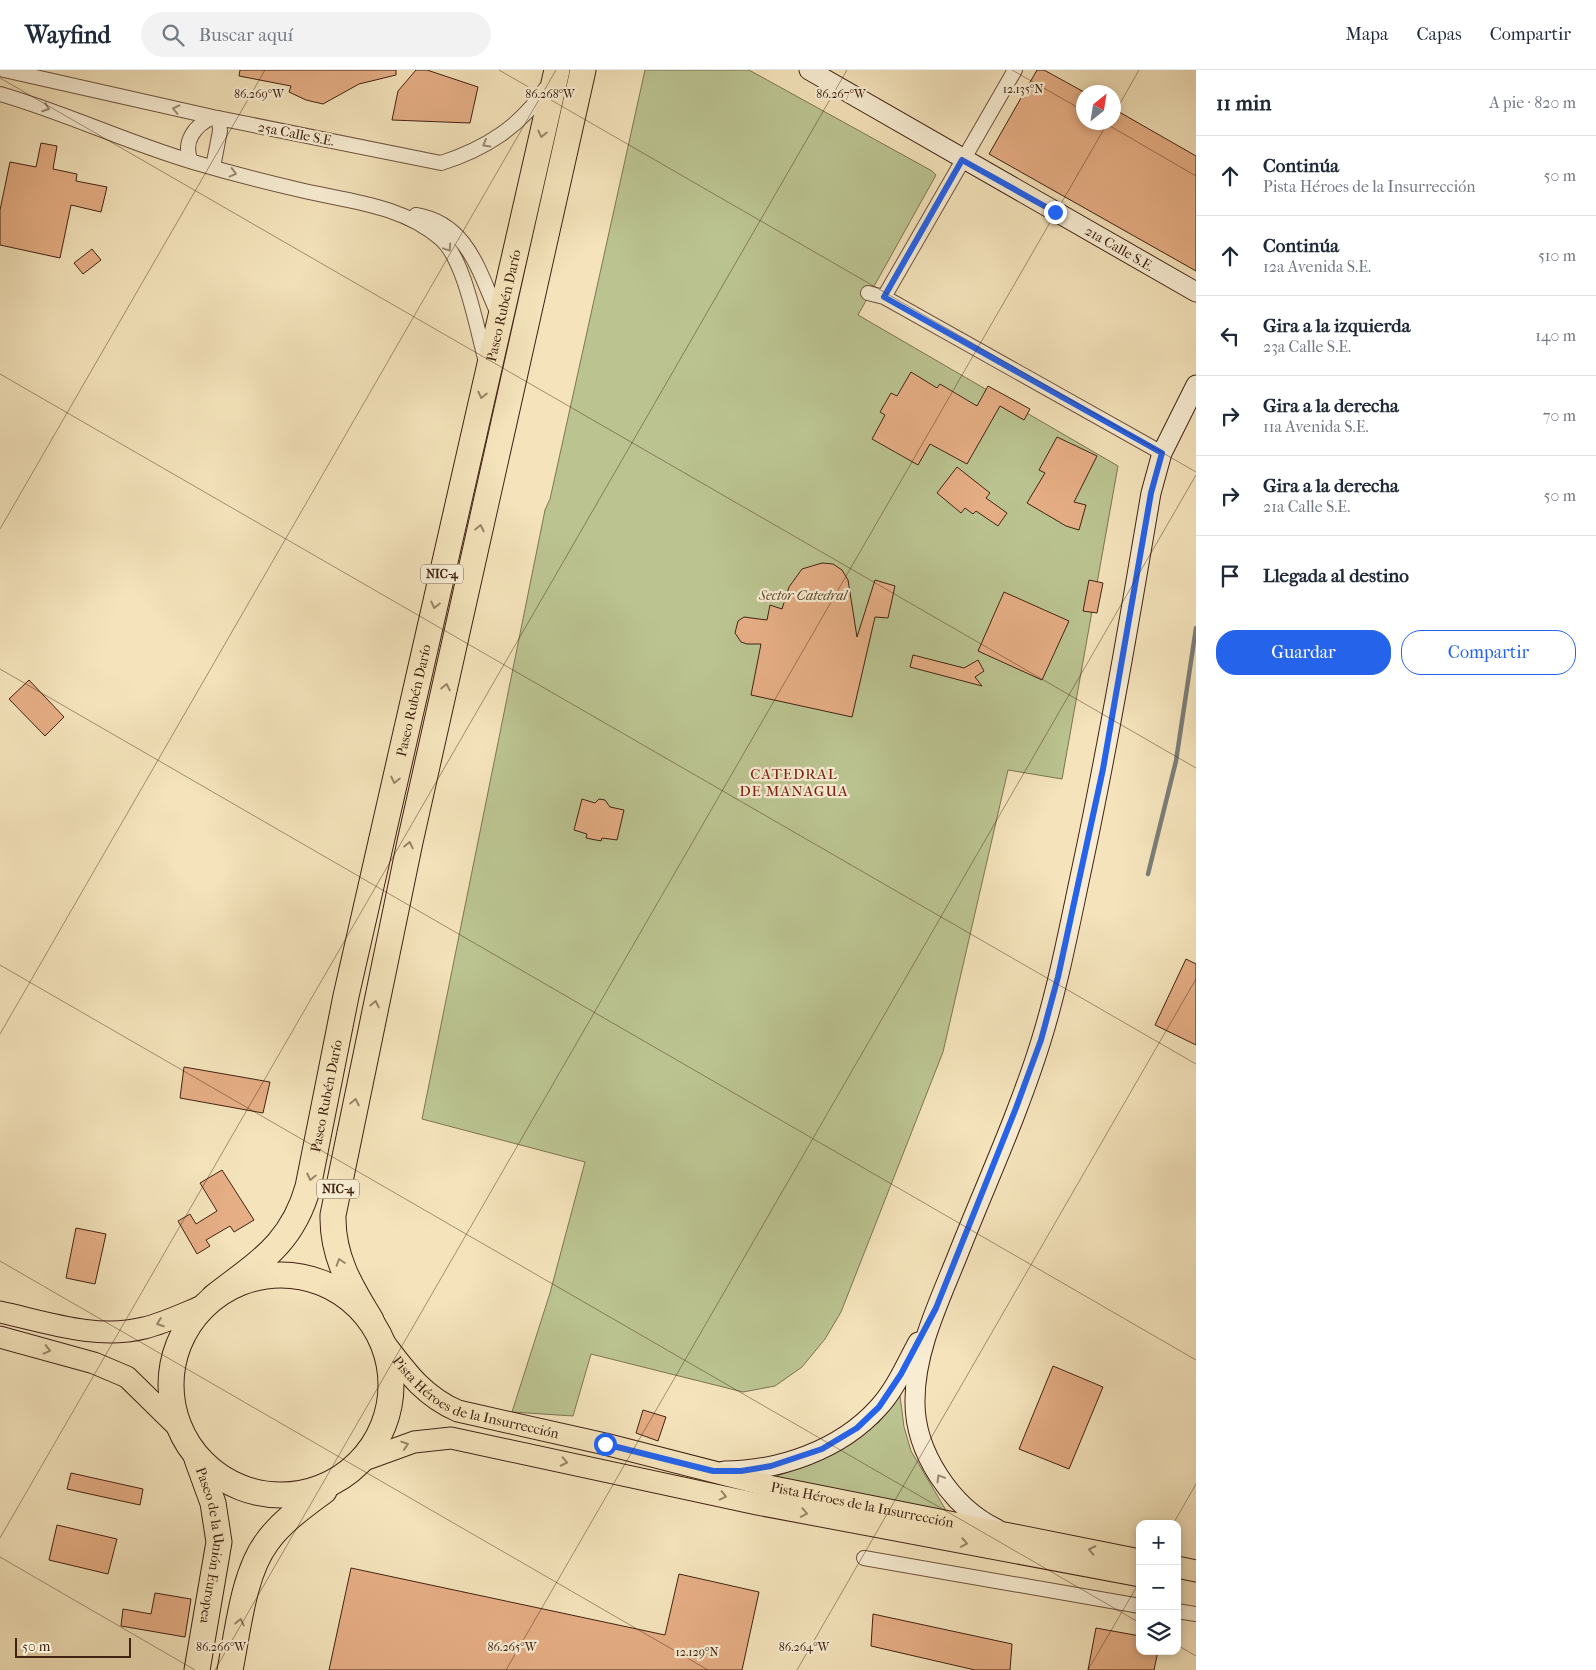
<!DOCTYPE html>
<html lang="es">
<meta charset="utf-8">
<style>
:root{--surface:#fff;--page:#f2f2f3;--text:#1f2937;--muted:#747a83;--line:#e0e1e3;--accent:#2563eb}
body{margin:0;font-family:"IM FELL French Canon",serif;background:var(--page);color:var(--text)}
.controls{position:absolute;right:15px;bottom:15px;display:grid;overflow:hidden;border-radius:10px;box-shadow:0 2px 8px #0003}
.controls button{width:45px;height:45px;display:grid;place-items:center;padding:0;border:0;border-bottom:1px solid var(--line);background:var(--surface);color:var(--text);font:25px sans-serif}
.compass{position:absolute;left:1076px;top:15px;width:45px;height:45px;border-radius:50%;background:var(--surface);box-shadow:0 2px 8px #0003;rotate:30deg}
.scale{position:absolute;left:15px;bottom:12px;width:116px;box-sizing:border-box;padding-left:5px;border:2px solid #412313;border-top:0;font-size:14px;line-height:18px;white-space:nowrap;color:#412313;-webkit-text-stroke:4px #f8edd3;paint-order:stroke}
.stop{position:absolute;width:15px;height:15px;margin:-11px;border:4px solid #2563eb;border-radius:50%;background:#fff}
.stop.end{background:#2563eb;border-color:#fff;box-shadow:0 1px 5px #0008}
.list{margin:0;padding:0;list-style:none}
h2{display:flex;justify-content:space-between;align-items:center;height:65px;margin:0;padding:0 20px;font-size:21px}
h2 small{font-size:16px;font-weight:400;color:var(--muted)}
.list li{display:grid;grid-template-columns:32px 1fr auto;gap:15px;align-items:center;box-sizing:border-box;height:80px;padding:0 20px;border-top:1px solid var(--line)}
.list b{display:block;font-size:19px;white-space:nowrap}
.list p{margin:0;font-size:16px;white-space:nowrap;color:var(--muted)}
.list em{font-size:16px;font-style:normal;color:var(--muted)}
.actions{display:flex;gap:10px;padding:15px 20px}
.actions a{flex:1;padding:11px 0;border:1px solid var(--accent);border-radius:20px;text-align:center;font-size:18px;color:var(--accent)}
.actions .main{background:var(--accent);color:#fff}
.icon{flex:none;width:28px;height:28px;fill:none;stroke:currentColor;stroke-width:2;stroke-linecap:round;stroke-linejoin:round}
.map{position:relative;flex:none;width:1196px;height:1600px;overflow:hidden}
header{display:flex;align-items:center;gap:30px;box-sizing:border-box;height:70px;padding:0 25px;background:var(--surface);border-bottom:1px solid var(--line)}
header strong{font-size:24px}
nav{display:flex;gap:28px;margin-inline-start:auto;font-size:18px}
.search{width:350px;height:45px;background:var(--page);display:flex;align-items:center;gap:12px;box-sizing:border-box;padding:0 18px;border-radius:28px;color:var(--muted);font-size:19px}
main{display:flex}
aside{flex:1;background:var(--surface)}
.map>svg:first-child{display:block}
.green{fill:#bbc491;stroke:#7e7452}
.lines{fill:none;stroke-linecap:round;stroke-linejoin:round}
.stream{stroke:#7c7e79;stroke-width:4.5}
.building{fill:#e6ae85;stroke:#412313}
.street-casing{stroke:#6e533d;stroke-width:16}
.secondary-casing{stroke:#412313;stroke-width:21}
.primary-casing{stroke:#412313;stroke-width:23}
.highway-casing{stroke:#412313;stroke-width:27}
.street{stroke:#f8edd3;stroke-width:14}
.secondary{stroke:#f8edd3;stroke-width:19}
.primary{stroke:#f4e3bb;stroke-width:21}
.highway{stroke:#f4e3bb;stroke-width:25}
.oneway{stroke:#9c8873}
.oneway2{stroke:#9a8367}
.route{stroke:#2563eb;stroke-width:6}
.ticks{fill:none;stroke:#412313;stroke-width:1;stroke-opacity:0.45}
.labels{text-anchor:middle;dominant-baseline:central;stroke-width:4.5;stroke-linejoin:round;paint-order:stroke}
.shield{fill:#f8edd3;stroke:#78604d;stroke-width:1}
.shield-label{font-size:12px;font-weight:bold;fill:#412313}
.street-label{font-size:14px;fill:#412313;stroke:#f8edd3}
.park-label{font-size:14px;font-style:italic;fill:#604b32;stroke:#f8edd3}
.neighbourhood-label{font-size:15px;letter-spacing:1px;fill:#7a1f14;stroke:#f8edd3}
.ticks-label{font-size:12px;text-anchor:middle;fill:#412313;stroke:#f8edd3;stroke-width:4.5;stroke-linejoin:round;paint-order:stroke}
</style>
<header>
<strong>Wayfind</strong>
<div class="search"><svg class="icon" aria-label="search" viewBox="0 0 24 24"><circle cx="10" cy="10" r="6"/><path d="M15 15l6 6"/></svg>Buscar aquí</div>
<nav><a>Mapa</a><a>Capas</a><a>Compartir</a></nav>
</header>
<main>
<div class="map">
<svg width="1196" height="1600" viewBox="0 0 1196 1600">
<rect width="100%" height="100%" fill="#f4e3bb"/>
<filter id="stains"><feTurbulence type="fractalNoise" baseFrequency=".004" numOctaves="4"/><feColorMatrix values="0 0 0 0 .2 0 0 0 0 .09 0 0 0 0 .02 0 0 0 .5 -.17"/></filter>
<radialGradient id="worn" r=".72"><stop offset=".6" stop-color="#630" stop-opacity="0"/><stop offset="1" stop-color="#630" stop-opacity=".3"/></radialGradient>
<path class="green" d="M 645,0 L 749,0 L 932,101 L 936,105 L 858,245 L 1118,396 L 1062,709 L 1008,700 L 943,982 L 841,1242 L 825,1269 L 802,1297 L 775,1316 L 743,1322 L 591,1284 L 573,1346 L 512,1342 L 550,1223 L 585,1092 L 422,1049 L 545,440 L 550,429 Z
M 900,1326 L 904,1357 L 911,1381 L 947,1442 L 774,1407 L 806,1396 L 837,1382 L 879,1352 Z"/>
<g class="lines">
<path class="stream" d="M 1148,804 L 1176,691 L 1196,558"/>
</g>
<path class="building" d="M 240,0 L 396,0 L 396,5 L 359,14 L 323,34 L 306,30 L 289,22 L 291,16 L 239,6 Z
M 416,0 L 427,0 L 478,17 L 470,53 L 392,50 L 398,21 Z
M 1037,0 L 1044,0 L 1084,22 L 1084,52 L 1114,52 L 1114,39 L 1196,86 L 1196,201 L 989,84 Z
M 41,73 L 57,76 L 53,99 L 77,104 L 76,111 L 107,117 L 101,142 L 71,135 L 60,188 L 0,175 L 0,140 L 10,92 L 36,97 Z
M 92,179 L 101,190 L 83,204 L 74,193 Z
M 911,302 L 937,318 L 940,314 L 977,336 L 988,316 L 1030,339 L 1024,350 L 1000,336 L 967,394 L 930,374 L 918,395 L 872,369 L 885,345 L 880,342 L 891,323 L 897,326 Z
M 1057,367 L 1097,386 L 1074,432 L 1086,435 L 1079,460 L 1066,456 L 1027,433 L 1045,403 L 1039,400 Z
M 957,397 L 990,423 L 986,428 L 1007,443 L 998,456 L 976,441 L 973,444 L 965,438 L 961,443 L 937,423 Z
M 822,493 L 833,494 L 842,500 L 848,510 L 857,567 L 875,510 L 895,516 L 888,548 L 875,547 L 852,647 L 751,625 L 761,574 L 747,574 L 741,572 L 735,563 L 738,551 L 744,547 L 767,550 L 770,535 L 782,539 L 789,517 L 802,499 Z
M 1089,510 L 1103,513 L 1097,543 L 1083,541 Z
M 1004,522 L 1069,551 L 1042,610 L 978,581 Z
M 913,585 L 964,598 L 978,590 L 984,601 L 975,607 L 982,616 L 910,597 Z
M 29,610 L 64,647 L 45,666 L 9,629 Z
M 582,729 L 595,733 L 599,729 L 605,730 L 610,737 L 624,740 L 617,770 L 602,768 L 601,771 L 586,768 L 587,764 L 574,760 Z
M 1186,889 L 1196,894 L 1196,975 L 1155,955 Z
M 184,997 L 270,1012 L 263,1043 L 180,1028 Z
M 222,1100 L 254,1150 L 234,1162 L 230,1156 L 206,1170 L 210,1176 L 197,1184 L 178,1151 L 190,1144 L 196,1154 L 217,1141 L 200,1113 Z
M 76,1158 L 106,1164 L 95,1214 L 66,1208 Z
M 1053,1296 L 1103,1317 L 1069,1399 L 1019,1379 Z
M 643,1340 L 666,1347 L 658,1371 L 636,1363 Z
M 71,1403 L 143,1419 L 140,1435 L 67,1419 Z
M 57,1455 L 117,1469 L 108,1504 L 49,1490 Z
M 351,1498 L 665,1565 L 679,1504 L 759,1522 L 742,1600 L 329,1600 Z
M 155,1523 L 191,1529 L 185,1567 L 121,1556 L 123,1539 L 151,1544 Z
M 873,1544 L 1012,1574 L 1010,1600 L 975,1600 L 871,1576 Z
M 1096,1558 L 1140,1566 L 1140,1581 L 1158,1581 L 1154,1600 L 1088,1600 Z"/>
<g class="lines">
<g class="street-casing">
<path id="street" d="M 4,0 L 213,47 L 441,93 C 485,79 520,57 546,18
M 0,24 C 66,43 128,73 193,92 C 227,102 261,111 296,119 C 345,131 401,134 441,169 C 465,190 477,260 486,292
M 191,91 C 182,72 195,55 213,47
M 213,97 L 220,61 L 219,48
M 416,145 C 469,154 479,203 499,246
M 868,223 L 884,227 L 1162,383
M 884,227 L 1015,0
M 864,1488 L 1140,1536
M 1177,1541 L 1196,1544"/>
</g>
<g class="secondary-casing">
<g id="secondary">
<path id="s1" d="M 809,0 L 1196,222"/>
<path d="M 724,1401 C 779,1401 840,1380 878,1338 C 895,1320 906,1294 918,1272"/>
<path d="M 997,1459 C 951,1437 914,1381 915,1330 C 915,1281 939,1232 957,1187 C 985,1116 1018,1045 1041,971 C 1059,913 1070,853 1083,793 C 1109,670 1130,547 1151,423 L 1162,383 L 1196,315"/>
</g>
</g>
<g class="primary-casing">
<g id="primary">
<path d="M 0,1242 C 46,1252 96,1270 144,1258 C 165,1253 185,1243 205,1235"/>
<path d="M 0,1267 L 94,1293 L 127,1307 L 180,1359"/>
<path id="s2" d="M 380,1267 C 404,1298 421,1325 458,1341 L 605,1374 L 769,1416 L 1140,1490"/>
<path d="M 359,1392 L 414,1372 L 451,1368 L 757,1434 L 1140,1506"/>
<path d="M 1177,1497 L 1196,1501"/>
</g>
</g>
<g class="highway-casing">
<g id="highway">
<circle cx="281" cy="1315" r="110"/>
<path id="s3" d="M 214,1227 C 259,1192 292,1174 308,1117 L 346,926 L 557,0"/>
<path d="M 371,1250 C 350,1216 332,1186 333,1145 L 410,772 L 583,0"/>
<path id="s4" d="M 197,1389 L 213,1433 L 219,1472 L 197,1600"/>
<path d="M 230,1600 C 238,1561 243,1504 267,1472 C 282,1451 304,1436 324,1421"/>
</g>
</g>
<use href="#street" class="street"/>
<use href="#secondary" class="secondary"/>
<use href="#primary" class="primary"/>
<use href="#highway" class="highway"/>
</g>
<defs><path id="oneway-chevron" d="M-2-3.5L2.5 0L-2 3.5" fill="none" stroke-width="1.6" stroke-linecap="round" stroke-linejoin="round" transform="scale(1.25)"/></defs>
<g class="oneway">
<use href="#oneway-chevron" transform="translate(46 38) rotate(20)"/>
<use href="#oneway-chevron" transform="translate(176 39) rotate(-167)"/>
<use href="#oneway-chevron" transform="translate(486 74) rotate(150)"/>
<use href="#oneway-chevron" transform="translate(233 103) rotate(15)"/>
<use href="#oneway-chevron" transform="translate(448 178) rotate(56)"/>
<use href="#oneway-chevron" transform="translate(940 1408) rotate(-121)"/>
</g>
<g class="oneway2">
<use href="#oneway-chevron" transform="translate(542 64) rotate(103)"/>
<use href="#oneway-chevron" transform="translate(482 325) rotate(103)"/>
<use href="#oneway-chevron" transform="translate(480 458) rotate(-78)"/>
<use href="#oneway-chevron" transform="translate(435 535) rotate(103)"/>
<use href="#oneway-chevron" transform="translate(446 617) rotate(-78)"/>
<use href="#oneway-chevron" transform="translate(395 710) rotate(103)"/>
<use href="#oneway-chevron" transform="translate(409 775) rotate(-78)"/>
<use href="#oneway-chevron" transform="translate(375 934) rotate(-78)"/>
<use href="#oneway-chevron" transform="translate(355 1032) rotate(-79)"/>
<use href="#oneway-chevron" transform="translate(311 1107) rotate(102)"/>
<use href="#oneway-chevron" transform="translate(340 1192) rotate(-108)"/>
<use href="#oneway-chevron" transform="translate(160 1253) rotate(160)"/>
<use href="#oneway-chevron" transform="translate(47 1280) rotate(15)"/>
<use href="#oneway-chevron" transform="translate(405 1375) rotate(-18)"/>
<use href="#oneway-chevron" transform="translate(564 1392) rotate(12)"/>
<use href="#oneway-chevron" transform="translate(723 1426) rotate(13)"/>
<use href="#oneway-chevron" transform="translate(804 1443) rotate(11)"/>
<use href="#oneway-chevron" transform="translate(964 1473) rotate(11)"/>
<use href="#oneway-chevron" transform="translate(1092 1480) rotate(-168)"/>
<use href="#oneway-chevron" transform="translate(240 1552) rotate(-78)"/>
</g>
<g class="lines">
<path class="route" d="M 605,1374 L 713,1401 L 741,1401 L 771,1396 L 822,1379 L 857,1358 L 879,1337 L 901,1304 L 936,1238 L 1016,1038 L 1041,970 L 1058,907 L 1103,699 L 1151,423 L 1162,383 L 884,227 L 962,90 L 1055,142"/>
</g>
<path class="ticks" d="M 499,0 L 1196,402M 1012,0 L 1084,41M 0,8 L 1196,698M 1114,44 L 1139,0M 1103,52 L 1196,106M 0,304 L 1196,994M 0,459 L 265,0M 0,599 L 1196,1290M 0,895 L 1140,1553M 0,964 L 556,0M 0,1191 L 708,1600M 1173,1454 L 1196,1414M 0,1468 L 847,0M 0,1487 L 195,1600M 1177,1575 L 1196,1586M 215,1600 L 1108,52M 506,1600 L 1196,405M 797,1600 L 1196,909M 1088,1600 L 1140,1511"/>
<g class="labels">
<g class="shield">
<rect x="421" y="494.5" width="42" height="19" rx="4"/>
<rect x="317" y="1109.5" width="42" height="19" rx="4"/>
</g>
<g class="shield-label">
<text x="442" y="504">NIC-4</text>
<text x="338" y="1119">NIC-4</text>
</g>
<g class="street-label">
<text transform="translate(296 64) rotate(11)">25a Calle S.E.</text>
<text stroke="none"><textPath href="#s1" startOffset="358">21a Calle S.E.</textPath></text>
<text stroke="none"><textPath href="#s3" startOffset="1051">Paseo Rubén Darío</textPath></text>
<text stroke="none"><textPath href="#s3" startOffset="646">Paseo Rubén Darío</textPath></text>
<text stroke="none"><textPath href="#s3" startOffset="241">Paseo Rubén Darío</textPath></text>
<text stroke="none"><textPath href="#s2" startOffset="119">Pista Héroes de la Insurrección</textPath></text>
<text stroke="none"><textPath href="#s2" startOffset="524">Pista Héroes de la Insurrección</textPath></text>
<text stroke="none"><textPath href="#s4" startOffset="89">Paseo de la Unión Europea</textPath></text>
</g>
<g class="park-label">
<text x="803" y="525">Sector Catedral</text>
</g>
<g class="neighbourhood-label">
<text x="794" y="704">CATEDRAL<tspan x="794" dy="17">DE MANAGUA</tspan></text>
</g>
</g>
<g class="ticks-label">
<text x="1023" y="23">12.135°N</text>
<text x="259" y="28">86.269°W</text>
<text x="550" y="28">86.268°W</text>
<text x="841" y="28">86.267°W</text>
<text x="221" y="1581">86.266°W</text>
<text x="512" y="1581">86.265°W</text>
<text x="804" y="1581">86.264°W</text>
<text x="697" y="1586">12.129°N</text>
</g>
<rect width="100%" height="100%" filter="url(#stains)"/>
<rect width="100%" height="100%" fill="url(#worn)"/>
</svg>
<div class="controls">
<button>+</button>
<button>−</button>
<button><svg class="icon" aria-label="layers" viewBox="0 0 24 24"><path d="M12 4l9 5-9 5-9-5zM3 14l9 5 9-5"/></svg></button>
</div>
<svg class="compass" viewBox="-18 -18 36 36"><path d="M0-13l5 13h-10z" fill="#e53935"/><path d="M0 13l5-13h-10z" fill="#747a83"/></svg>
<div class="scale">50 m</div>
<div class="stop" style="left:605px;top:1374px"></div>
<div class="stop end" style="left:1055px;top:142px"></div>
</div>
<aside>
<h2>11 min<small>A pie · 820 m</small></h2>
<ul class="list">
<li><svg class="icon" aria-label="ahead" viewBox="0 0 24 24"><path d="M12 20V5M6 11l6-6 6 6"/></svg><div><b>Continúa</b><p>Pista Héroes de la Insurrección</p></div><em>50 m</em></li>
<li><svg class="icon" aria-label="ahead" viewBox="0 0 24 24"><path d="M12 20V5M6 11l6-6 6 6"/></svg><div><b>Continúa</b><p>12a Avenida S.E.</p></div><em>510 m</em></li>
<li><svg class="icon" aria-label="left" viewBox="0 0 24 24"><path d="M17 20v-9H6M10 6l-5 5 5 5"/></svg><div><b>Gira a la izquierda</b><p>23a Calle S.E.</p></div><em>140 m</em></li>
<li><svg class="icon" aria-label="right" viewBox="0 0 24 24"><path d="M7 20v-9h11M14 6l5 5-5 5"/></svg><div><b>Gira a la derecha</b><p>11a Avenida S.E.</p></div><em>70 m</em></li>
<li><svg class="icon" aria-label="right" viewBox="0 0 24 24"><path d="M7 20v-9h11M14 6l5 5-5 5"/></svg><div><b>Gira a la derecha</b><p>21a Calle S.E.</p></div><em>50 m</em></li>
<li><svg class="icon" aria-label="arrive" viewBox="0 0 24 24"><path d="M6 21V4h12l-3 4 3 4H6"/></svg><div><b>Llegada al destino</b></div></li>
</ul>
<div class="actions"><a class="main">Guardar</a><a>Compartir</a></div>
</aside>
</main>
